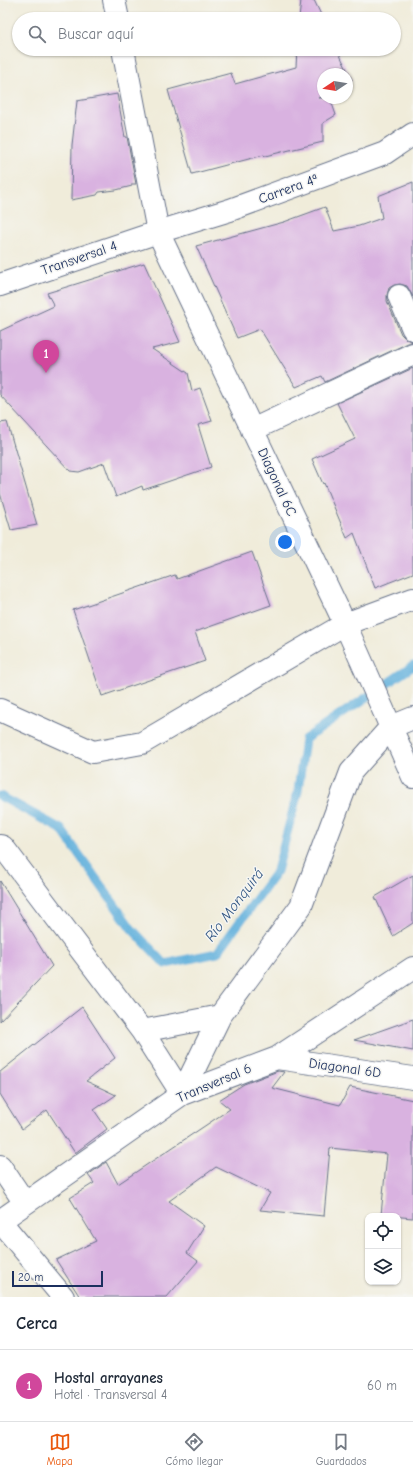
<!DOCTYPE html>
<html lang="es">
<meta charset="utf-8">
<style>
:root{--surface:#fff;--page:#f6f6f7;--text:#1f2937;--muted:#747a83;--line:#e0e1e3;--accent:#ea580c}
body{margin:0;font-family:"Comic Neue",sans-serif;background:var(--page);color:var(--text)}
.controls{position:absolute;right:12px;bottom:12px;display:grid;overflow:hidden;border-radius:8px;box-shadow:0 1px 3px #0004}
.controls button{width:36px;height:36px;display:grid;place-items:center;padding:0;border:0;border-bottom:1px solid var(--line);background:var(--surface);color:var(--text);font:20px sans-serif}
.compass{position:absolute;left:317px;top:68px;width:36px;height:36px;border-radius:50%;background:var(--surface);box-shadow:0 1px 3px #0004;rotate:258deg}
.scale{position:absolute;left:12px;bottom:10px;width:91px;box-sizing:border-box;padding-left:4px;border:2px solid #1b2f5e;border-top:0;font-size:11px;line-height:14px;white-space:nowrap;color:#1b2f5e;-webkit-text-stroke:3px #f6f6f2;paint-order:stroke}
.you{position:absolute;left:285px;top:542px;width:14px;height:14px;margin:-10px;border:3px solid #fff;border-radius:50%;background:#1a73e8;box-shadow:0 0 0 6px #1a73e833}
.badge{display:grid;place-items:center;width:26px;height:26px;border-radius:50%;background:var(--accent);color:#fff;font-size:13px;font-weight:700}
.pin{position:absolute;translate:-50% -33px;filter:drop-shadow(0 1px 2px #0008)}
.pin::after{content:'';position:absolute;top:21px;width:14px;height:12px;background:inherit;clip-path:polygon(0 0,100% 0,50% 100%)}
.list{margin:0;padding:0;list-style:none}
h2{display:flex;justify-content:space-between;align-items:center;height:52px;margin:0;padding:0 16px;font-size:17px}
h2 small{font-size:13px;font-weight:400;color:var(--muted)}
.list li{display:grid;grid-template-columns:26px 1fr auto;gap:12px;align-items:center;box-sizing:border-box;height:72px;padding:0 16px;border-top:1px solid var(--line)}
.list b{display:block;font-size:15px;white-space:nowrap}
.list p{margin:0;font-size:13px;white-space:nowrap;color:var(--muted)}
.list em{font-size:13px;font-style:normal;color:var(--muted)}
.icon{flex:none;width:22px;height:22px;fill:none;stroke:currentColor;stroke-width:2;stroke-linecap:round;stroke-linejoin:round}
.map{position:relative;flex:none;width:413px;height:1297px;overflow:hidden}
.search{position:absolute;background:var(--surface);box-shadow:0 1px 3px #0004;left:12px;right:12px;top:12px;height:44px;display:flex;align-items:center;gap:10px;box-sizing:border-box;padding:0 14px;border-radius:22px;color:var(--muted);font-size:15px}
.sheet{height:124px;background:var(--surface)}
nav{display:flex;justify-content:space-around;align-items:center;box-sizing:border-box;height:56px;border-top:1px solid var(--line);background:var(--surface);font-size:11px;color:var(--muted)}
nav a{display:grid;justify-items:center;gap:2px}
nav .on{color:var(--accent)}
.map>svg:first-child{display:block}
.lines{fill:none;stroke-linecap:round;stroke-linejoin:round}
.stream{stroke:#63b1dc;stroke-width:9}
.building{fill:#d9b2e0}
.minor-casing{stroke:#667189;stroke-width:24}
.minor{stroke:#fff;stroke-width:22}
.labels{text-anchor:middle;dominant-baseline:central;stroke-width:3;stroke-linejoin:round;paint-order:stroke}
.street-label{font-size:14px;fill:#1b2f5e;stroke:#f6f6f2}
.water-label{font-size:15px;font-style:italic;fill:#315684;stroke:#f6f6f2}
</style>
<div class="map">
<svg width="413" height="1297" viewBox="0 0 413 1297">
<rect width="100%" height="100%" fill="#f6f6f2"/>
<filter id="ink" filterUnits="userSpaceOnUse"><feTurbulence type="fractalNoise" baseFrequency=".025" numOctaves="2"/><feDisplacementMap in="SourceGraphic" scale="8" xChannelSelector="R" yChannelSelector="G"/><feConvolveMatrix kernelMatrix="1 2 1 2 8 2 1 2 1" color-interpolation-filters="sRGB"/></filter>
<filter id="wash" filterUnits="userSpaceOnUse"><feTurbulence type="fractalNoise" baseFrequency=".012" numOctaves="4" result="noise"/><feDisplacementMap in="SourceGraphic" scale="16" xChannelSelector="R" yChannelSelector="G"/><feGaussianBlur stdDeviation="0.9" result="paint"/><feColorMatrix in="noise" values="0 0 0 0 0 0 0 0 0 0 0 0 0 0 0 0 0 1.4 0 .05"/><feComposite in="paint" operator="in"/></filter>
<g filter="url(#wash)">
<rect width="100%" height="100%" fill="#f0ecda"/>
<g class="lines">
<path class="stream" d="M 0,796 L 61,829 L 131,928 L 165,964 L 217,953 L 277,871 L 298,791 L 305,739 L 413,666"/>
</g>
<g id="blocks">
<path class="building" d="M 301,0 L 314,0 L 323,19 L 299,19 Z
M 297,49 L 337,49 L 352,80 L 347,83 L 347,74 L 323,74 L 323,96 L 318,98 L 330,98 L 336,115 L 323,123 L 323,142 L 265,156 L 264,155 L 192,174 L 168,90 L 231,73 L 235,84 L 296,67 Z
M 117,94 L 125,137 L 127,137 L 136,184 L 132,184 L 132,186 L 116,190 L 99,192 L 97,195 L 71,200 L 72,145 L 77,101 Z
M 413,182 L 413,297 L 407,286 L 400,284 L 394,285 L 389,288 L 387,295 L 387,301 L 401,334 L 406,339 L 413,342 L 408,343 L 325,382 L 322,376 L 296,387 L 260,329 L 237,338 L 196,246 L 284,222 L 325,207 L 334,231 L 359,226 L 382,218 L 378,196 Z
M 144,263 L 180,342 L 152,349 L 188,373 L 192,391 L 200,388 L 212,421 L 198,425 L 211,467 L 143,490 L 142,486 L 116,497 L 104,463 L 79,472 L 70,471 L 0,395 L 0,331 L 54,306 L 47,293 Z
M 413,368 L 413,573 L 375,588 L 354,533 L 347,538 L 324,483 L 323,484 L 312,459 L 355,439 L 337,403 Z
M 7,422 L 37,525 L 11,530 L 0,493 L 0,423 Z
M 252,552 L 271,605 L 195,632 L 205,661 L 102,696 L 73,610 L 175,575 L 177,579 Z
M 413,875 L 413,923 L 393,936 L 375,897 Z
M 0,881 L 52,966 L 0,1021 Z
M 82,1007 L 115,1058 L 86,1081 L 116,1095 L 94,1110 L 107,1129 L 75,1153 L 47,1110 L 22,1129 L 0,1094 L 0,1072 Z
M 413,1019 L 413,1051 L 354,1040 Z
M 278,1071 L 284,1072 L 272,1088 L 340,1105 L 350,1087 L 413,1100 L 413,1218 L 381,1215 L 387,1154 L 330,1148 L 324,1216 L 260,1210 L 270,1193 L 216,1167 L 169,1201 L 204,1226 L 187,1253 L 198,1261 L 167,1297 L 80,1297 L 56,1260 L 96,1241 L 70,1198 L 94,1183 L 88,1175 L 106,1162 L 118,1184 L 230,1109 L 219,1100 L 244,1084 Z"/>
</g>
</g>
<g filter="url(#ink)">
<use href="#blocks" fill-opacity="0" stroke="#667189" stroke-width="1"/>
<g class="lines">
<g class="minor-casing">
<path id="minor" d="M 114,0 L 118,19
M 123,49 L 158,232 L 345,624 L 413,777
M 0,285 L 158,232 L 230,210 L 385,153 L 413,134
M 399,296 L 413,329
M 252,430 L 413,354
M 0,710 L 93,752 L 142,743 L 345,624 L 413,599
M 0,846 L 3,847 L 142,1031 L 182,1094
M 142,1031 L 220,1016
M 277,1058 L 413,1078
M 182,1094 L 220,1016 L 301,906 L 351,772 L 391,727 L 413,718
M 0,1166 L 25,1203
M 0,1221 L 182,1094 L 277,1058 L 413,968
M 0,1221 L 63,1297"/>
</g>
<use href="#minor" class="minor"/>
</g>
</g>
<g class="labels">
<g class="street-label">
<text transform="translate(288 189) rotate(-20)">Carrera 4ª</text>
<text transform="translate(79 258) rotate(-19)">Transversal 4</text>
<text transform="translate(277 482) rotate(65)">Diagonal 6C</text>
<text transform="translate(345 1068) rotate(8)">Diagonal 6D</text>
<text transform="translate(214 1083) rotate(-23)">Transversal 6</text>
</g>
<g class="water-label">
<text transform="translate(234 905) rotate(-53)">Río Monquirá</text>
</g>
</g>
</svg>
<div class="controls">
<button><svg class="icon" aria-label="locate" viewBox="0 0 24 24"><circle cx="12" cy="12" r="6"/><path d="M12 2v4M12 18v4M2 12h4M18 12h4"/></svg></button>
<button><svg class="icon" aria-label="layers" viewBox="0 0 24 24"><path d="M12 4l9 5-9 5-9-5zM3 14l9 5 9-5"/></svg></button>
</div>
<svg class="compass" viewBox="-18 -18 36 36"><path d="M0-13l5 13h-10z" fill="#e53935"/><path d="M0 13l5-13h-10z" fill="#747a83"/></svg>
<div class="scale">20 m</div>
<div class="you"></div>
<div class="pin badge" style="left:46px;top:373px;background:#d1479c">1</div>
<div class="search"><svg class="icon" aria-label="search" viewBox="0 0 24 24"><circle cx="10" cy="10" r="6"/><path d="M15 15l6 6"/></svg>Buscar aquí</div>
</div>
<section class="sheet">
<h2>Cerca<small></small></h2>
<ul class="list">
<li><span class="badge" style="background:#d1479c">1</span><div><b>Hostal arrayanes</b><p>Hotel · Transversal 4</p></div><em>60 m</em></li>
</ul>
</section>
<nav>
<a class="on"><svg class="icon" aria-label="map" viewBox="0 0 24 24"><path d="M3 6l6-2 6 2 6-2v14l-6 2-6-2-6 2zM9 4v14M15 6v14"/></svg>Mapa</a>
<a><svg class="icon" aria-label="directions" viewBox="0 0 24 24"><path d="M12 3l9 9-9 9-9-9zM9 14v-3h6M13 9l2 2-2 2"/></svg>Cómo llegar</a>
<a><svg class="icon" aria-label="saved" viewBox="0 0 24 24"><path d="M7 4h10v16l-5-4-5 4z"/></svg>Guardados</a>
</nav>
